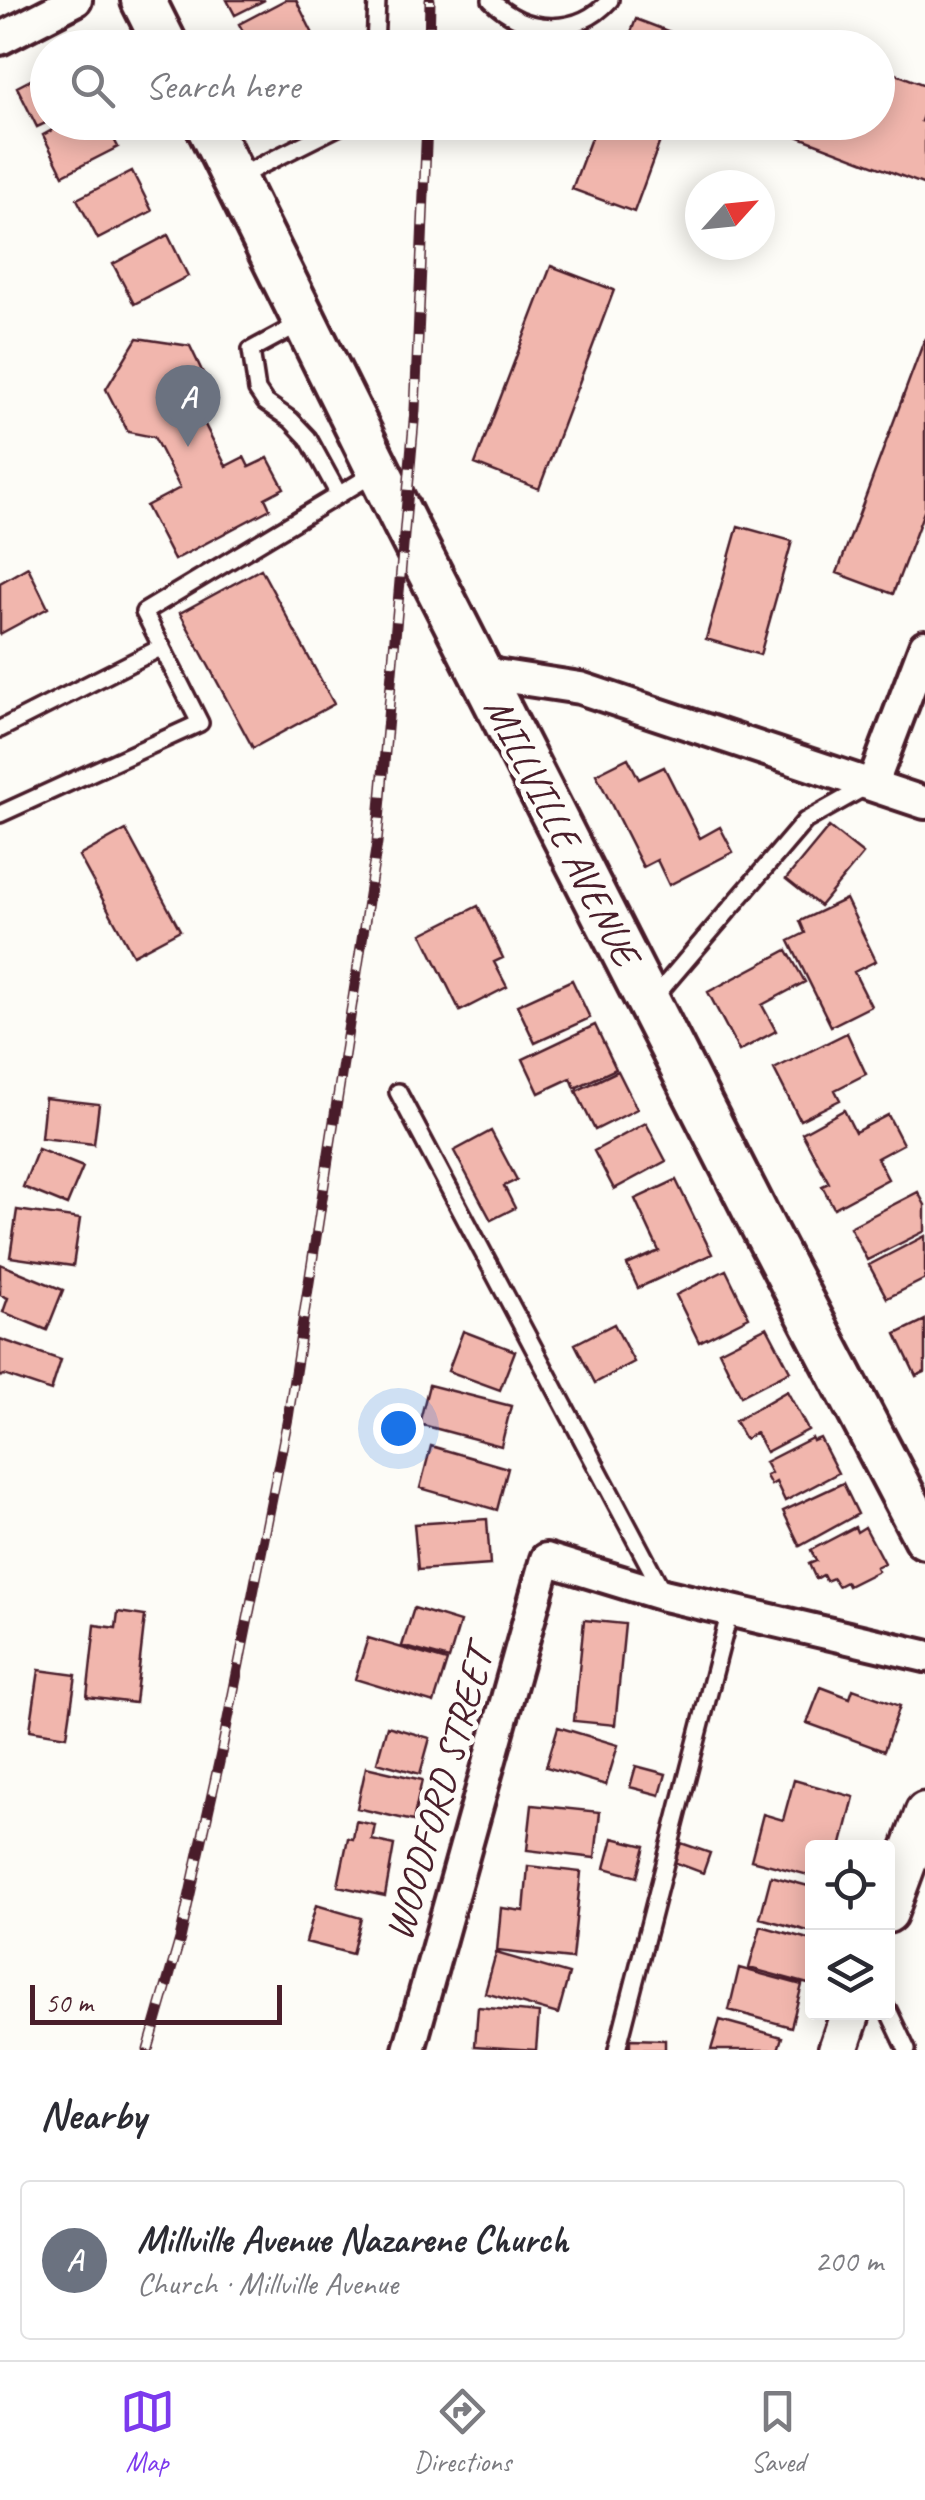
<!DOCTYPE html>
<meta charset="utf-8">
<style>
:root{--surface:#fff;--page:#f7f7f7;--text:#2b2b33;--muted:#7c7c81;--line:#e1e1e2;--accent:#7c3aed}
body{margin:0;font-family:Caveat,sans-serif;background:var(--page);color:var(--text)}
.controls{position:absolute;right:30px;bottom:30px;display:grid;overflow:hidden;border-radius:10px;box-shadow:0 5px 25px #0003}
.controls button{width:90px;height:90px;display:grid;place-items:center;padding:0;border:0;border-bottom:2px solid var(--line);background:var(--surface);color:var(--text);font:50px sans-serif}
.compass{position:absolute;left:685px;top:170px;width:90px;height:90px;border-radius:50%;background:var(--surface);box-shadow:0 5px 25px #0003;rotate:63deg}
.scale{position:absolute;left:30px;bottom:25px;width:252px;box-sizing:border-box;padding-left:10px;border:5px solid #4a1f2b;border-top:0;font-size:28px;line-height:35px;white-space:nowrap;color:#4a1f2b;-webkit-text-stroke:8px #fdfcf7;paint-order:stroke}
.you{position:absolute;left:398px;top:1428px;width:35px;height:35px;margin:-25px;border:8px solid #fff;border-radius:50%;background:#1a73e8;box-shadow:0 0 0 15px #1a73e833}
.badge{display:grid;place-items:center;width:65px;height:65px;border-radius:50%;background:var(--accent);color:#fff;font-size:32px;font-weight:700}
.pin{position:absolute;translate:-50% -82px;filter:drop-shadow(0 2px 5px #0008)}
.pin::after{content:'';position:absolute;top:52px;width:35px;height:30px;background:inherit;clip-path:polygon(0 0,100% 0,50% 100%)}
.list{margin:0;padding:0;list-style:none}
h2{display:flex;justify-content:space-between;align-items:center;height:130px;margin:0;padding:0 40px;font-size:42px}
h2 small{font-size:32px;font-weight:400;color:var(--muted)}
.list li{display:grid;grid-template-columns:65px 1fr auto;gap:30px;align-items:center;box-sizing:border-box;height:160px;margin:0 20px 20px;padding:0 20px;border:2px solid var(--line);border-radius:10px}
.list b{display:block;font-size:38px;white-space:nowrap}
.list p{margin:0;font-size:32px;white-space:nowrap;color:var(--muted)}
.list em{font-size:32px;font-style:normal;color:var(--muted)}
.icon{flex:none;width:55px;height:55px;fill:none;stroke:currentColor;stroke-width:2;stroke-linecap:round;stroke-linejoin:round}
.map{position:relative;flex:none;width:925px;height:2050px;overflow:hidden}
.search{position:absolute;background:var(--surface);box-shadow:0 5px 25px #0003;left:30px;right:30px;top:30px;height:110px;display:flex;align-items:center;gap:25px;box-sizing:border-box;padding:0 35px;border-radius:55px;color:var(--muted);font-size:38px}
.sheet{height:310px;background:var(--surface)}
nav{display:flex;justify-content:space-around;align-items:center;box-sizing:border-box;height:140px;border-top:2px solid var(--line);background:var(--surface);font-size:28px;color:var(--muted)}
nav a{display:grid;justify-items:center;gap:5px}
nav .on{color:var(--accent)}
.map>svg:first-child{display:block}
.building{fill:#f1b6ad;stroke:#4a1f2b;stroke-width:2.5}
.lines{fill:none;stroke-linecap:round;stroke-linejoin:round}
.service-casing{stroke:#4a1f2b;stroke-width:22}
.minor-casing{stroke:#4a1f2b;stroke-width:38}
.tertiary-casing{stroke:#4a1f2b;stroke-width:45}
.secondary-casing{stroke:#4a1f2b;stroke-width:50}
.service{stroke:#fdfcf7;stroke-width:15}
.minor{stroke:#fdfcf7;stroke-width:30}
.tertiary{stroke:#fdfcf7;stroke-width:38}
.secondary{stroke:#fdfcf7;stroke-width:42}
.rail-casing{stroke:#4a1f2b;stroke-width:11}
.rail{stroke:#fdfcf7;stroke-width:8;stroke-dasharray:22;stroke-linecap:butt}
.labels{text-anchor:middle;dominant-baseline:central;stroke-width:10;stroke-linejoin:round;paint-order:stroke}
.street-label{font-size:40px;fill:#4a1f2b;stroke:#fdfcf7}
</style>
<div class="map">
<svg width="925" height="2050" viewBox="0 0 925 2050">
<rect width="100%" height="100%" fill="#fdfcf7"/>
<filter id="ink" filterUnits="userSpaceOnUse"><feTurbulence type="fractalNoise" baseFrequency=".01" numOctaves="2"/><feDisplacementMap in="SourceGraphic" scale="20" xChannelSelector="R" yChannelSelector="G"/><feConvolveMatrix kernelMatrix="1 2 1 2 8 2 1 2 1" color-interpolation-filters="sRGB"/></filter>
<g filter="url(#ink)">
<path class="building" d="M 227,0 L 265,0 L 235,15 Z
M 285,0 L 296,0 L 314,36 L 291,48 L 252,48 L 239,24 Z
M 636,19 L 712,48 L 625,48 Z
M 878,67 L 925,85 L 925,110 L 921,121 L 925,122 L 925,185 L 760,122 L 878,122 Z
M 48,71 L 48,122 L 37,127 L 17,87 Z
M 67,122 L 105,122 L 118,147 L 63,175 L 43,135 Z
M 597,122 L 667,122 L 634,212 L 572,189 Z
M 132,171 L 152,211 L 98,239 L 77,199 Z
M 168,235 L 188,276 L 134,304 L 113,264 Z
M 551,266 L 614,290 L 539,489 L 475,464 Z
M 137,338 L 190,346 L 213,394 L 200,415 L 226,466 L 244,457 L 249,467 L 268,458 L 284,488 L 265,498 L 270,509 L 174,560 L 146,506 L 180,488 L 154,437 L 128,432 L 106,389 Z
M 925,338 L 925,509 L 893,594 L 837,573 Z
M 738,526 L 792,541 L 760,655 L 706,639 Z
M 28,567 L 48,608 L 0,634 L 0,583 Z
M 261,569 L 334,704 L 253,748 L 180,613 Z
M 628,758 L 639,779 L 664,767 L 700,838 L 720,827 L 733,852 L 669,885 L 657,860 L 643,867 L 596,774 Z
M 829,827 L 863,854 L 820,906 L 786,879 Z
M 126,830 L 180,930 L 133,955 L 79,856 Z
M 846,899 L 876,961 L 854,972 L 871,1006 L 831,1026 L 789,941 L 805,933 L 800,921 Z
M 478,906 L 503,958 L 494,962 L 507,987 L 460,1011 L 422,934 Z
M 787,950 L 805,982 L 762,1005 L 776,1031 L 739,1051 L 708,992 Z
M 572,980 L 590,1018 L 535,1043 L 517,1005 Z
M 595,1025 L 616,1069 L 575,1088 L 571,1078 L 539,1093 L 523,1059 Z
M 847,1033 L 866,1074 L 835,1090 L 840,1100 L 800,1120 L 774,1069 Z
M 618,1071 L 637,1109 L 595,1130 L 576,1091 Z
M 45,1098 L 99,1104 L 94,1144 L 41,1138 Z
M 844,1110 L 855,1132 L 888,1115 L 903,1144 L 877,1158 L 888,1179 L 834,1208 L 822,1186 L 829,1183 L 802,1133 Z
M 646,1123 L 666,1161 L 614,1189 L 594,1151 Z
M 491,1131 L 517,1180 L 504,1186 L 515,1208 L 491,1220 L 454,1151 Z
M 38,1149 L 83,1167 L 67,1205 L 23,1187 Z
M 676,1180 L 712,1254 L 638,1288 L 627,1265 L 659,1251 L 635,1199 Z
M 918,1192 L 925,1205 L 925,1231 L 867,1260 L 850,1227 Z
M 17,1210 L 80,1219 L 73,1266 L 10,1257 Z
M 925,1236 L 925,1279 L 887,1298 L 869,1265 Z
M 0,1264 L 63,1290 L 47,1330 L 3,1312 L 8,1298 L 0,1295 Z
M 726,1270 L 749,1317 L 699,1342 L 676,1295 Z
M 925,1320 L 925,1372 L 916,1376 L 896,1334 Z
M 614,1324 L 634,1362 L 595,1383 L 575,1344 Z
M 767,1327 L 790,1371 L 741,1396 L 719,1351 Z
M 463,1331 L 515,1351 L 500,1390 L 448,1371 Z
M 0,1339 L 61,1360 L 51,1391 L 4,1375 L 0,1377 Z
M 429,1385 L 511,1406 L 501,1446 L 419,1424 Z
M 787,1391 L 808,1430 L 766,1452 L 756,1433 L 745,1439 L 735,1421 Z
M 812,1438 L 813,1441 L 820,1438 L 838,1473 L 785,1501 L 776,1482 L 771,1485 L 766,1476 L 771,1473 L 765,1462 Z
M 431,1446 L 508,1468 L 497,1510 L 420,1488 Z
M 843,1483 L 858,1514 L 800,1546 L 783,1511 Z
M 487,1519 L 490,1565 L 418,1570 L 414,1524 Z
M 855,1527 L 857,1532 L 865,1527 L 884,1563 L 876,1567 L 878,1571 L 848,1586 L 846,1582 L 838,1586 L 833,1578 L 826,1581 L 823,1575 L 816,1579 L 809,1564 L 816,1561 L 811,1550 Z
M 414,1608 L 460,1622 L 449,1659 L 402,1646 Z
M 118,1612 L 145,1616 L 135,1703 L 87,1697 L 95,1625 L 116,1628 Z
M 584,1620 L 625,1624 L 615,1725 L 574,1721 Z
M 368,1638 L 447,1661 L 434,1703 L 355,1679 Z
M 39,1670 L 76,1675 L 67,1736 L 30,1730 Z
M 821,1687 L 850,1698 L 853,1689 L 900,1706 L 884,1751 L 807,1723 Z
M 387,1726 L 430,1738 L 420,1774 L 377,1762 Z
M 558,1727 L 618,1745 L 606,1785 L 546,1767 Z
M 636,1766 L 666,1774 L 660,1795 L 630,1787 Z
M 366,1767 L 422,1780 L 413,1821 L 357,1808 Z
M 794,1780 L 854,1797 L 841,1848 L 812,1848 L 812,1876 L 751,1860 L 763,1814 L 783,1820 Z
M 532,1805 L 600,1812 L 595,1858 L 527,1850 Z
M 356,1821 L 375,1825 L 372,1840 L 394,1845 L 385,1896 L 338,1886 L 348,1838 L 353,1839 Z
M 613,1838 L 645,1846 L 637,1877 L 605,1868 Z
M 681,1843 L 710,1853 L 703,1873 L 674,1862 Z
M 528,1866 L 581,1872 L 572,1959 L 497,1951 L 501,1908 L 524,1911 Z
M 771,1876 L 812,1887 L 812,1932 L 760,1918 Z
M 316,1905 L 361,1918 L 352,1954 L 306,1942 Z
M 761,1926 L 812,1940 L 812,1985 L 749,1968 Z
M 496,1953 L 569,1974 L 558,2014 L 485,1993 Z
M 739,1968 L 802,1985 L 791,2027 L 729,2010 Z
M 478,2007 L 539,2013 L 536,2050 L 475,2046 Z
M 720,2020 L 782,2037 L 778,2050 L 711,2050 Z
M 630,2039 L 665,2040 L 665,2050 L 630,2050 Z"/>
<g class="lines">
<g class="service-casing">
<path id="service" d="M 491,0 C 525,34 577,37 610,0
M 375,48 L 377,0
M 238,177 L 348,122
M 301,323 L 251,350 L 257,390 L 265,402 L 291,420 L 308,438 L 338,493
M 0,729 L 162,647
M 0,814 L 200,723 L 144,612 L 375,473
M 652,1000 L 805,821 L 867,786
M 398,1092 L 663,1592
M 888,2010 L 907,2050
M 617,2050 L 730,1611"/>
</g>
<g class="minor-casing">
<path id="minor" d="M 0,39 L 76,0
M 482,673 L 580,688 L 925,803
M 873,783 L 925,646
M 409,2050 L 546,1559 L 664,1595 L 925,1656"/>
</g>
<g class="tertiary-casing">
<path id="tertiary" d="M 888,1913 L 925,1812
M 838,2050 L 851,2012"/>
</g>
<g class="secondary-casing">
<path id="secondary" d="M 143,0 L 167,48
M 206,122 L 405,524 L 766,1233 L 925,1537"/>
</g>
<use href="#service" class="service"/>
<use href="#minor" class="minor"/>
<use href="#tertiary" class="tertiary"/>
<use href="#secondary" class="secondary"/>
<g class="rail-casing">
<path id="rail" d="M 429,48 L 430,0
M 148,2050 L 180,1939 L 222,1749 L 288,1418 L 377,843 L 415,410 L 427,122"/>
</g>
<use href="#rail" class="rail"/>
</g>
</g>
<g class="labels">
<g class="street-label">
<text transform="translate(562 831) rotate(63)">MILLVILLE AVENUE</text>
<text transform="translate(439 1794) rotate(-74)">WOODFORD STREET</text>
</g>
</g>
</svg>
<div class="controls">
<button><svg class="icon" aria-label="locate" viewBox="0 0 24 24"><circle cx="12" cy="12" r="6"/><path d="M12 2v4M12 18v4M2 12h4M18 12h4"/></svg></button>
<button><svg class="icon" aria-label="layers" viewBox="0 0 24 24"><path d="M12 4l9 5-9 5-9-5zM3 14l9 5 9-5"/></svg></button>
</div>
<svg class="compass" viewBox="-18 -18 36 36"><path d="M0-13l5 13h-10z" fill="#e53935"/><path d="M0 13l5-13h-10z" fill="#7c7c81"/></svg>
<div class="scale">50 m</div>
<div class="you"></div>
<div class="pin badge" style="left:188px;top:447px;background:#6b7280">A</div>
<div class="search"><svg class="icon" aria-label="search" viewBox="0 0 24 24"><circle cx="10" cy="10" r="6"/><path d="M15 15l6 6"/></svg>Search here</div>
</div>
<section class="sheet">
<h2>Nearby<small></small></h2>
<ul class="list">
<li><span class="badge" style="background:#6b7280">A</span><div><b>Millville Avenue Nazarene Church</b><p>Church · Millville Avenue</p></div><em>200 m</em></li>
</ul>
</section>
<nav>
<a class="on"><svg class="icon" aria-label="map" viewBox="0 0 24 24"><path d="M3 6l6-2 6 2 6-2v14l-6 2-6-2-6 2zM9 4v14M15 6v14"/></svg>Map</a>
<a><svg class="icon" aria-label="directions" viewBox="0 0 24 24"><path d="M12 3l9 9-9 9-9-9zM9 14v-3h6M13 9l2 2-2 2"/></svg>Directions</a>
<a><svg class="icon" aria-label="saved" viewBox="0 0 24 24"><path d="M7 4h10v16l-5-4-5 4z"/></svg>Saved</a>
</nav>
